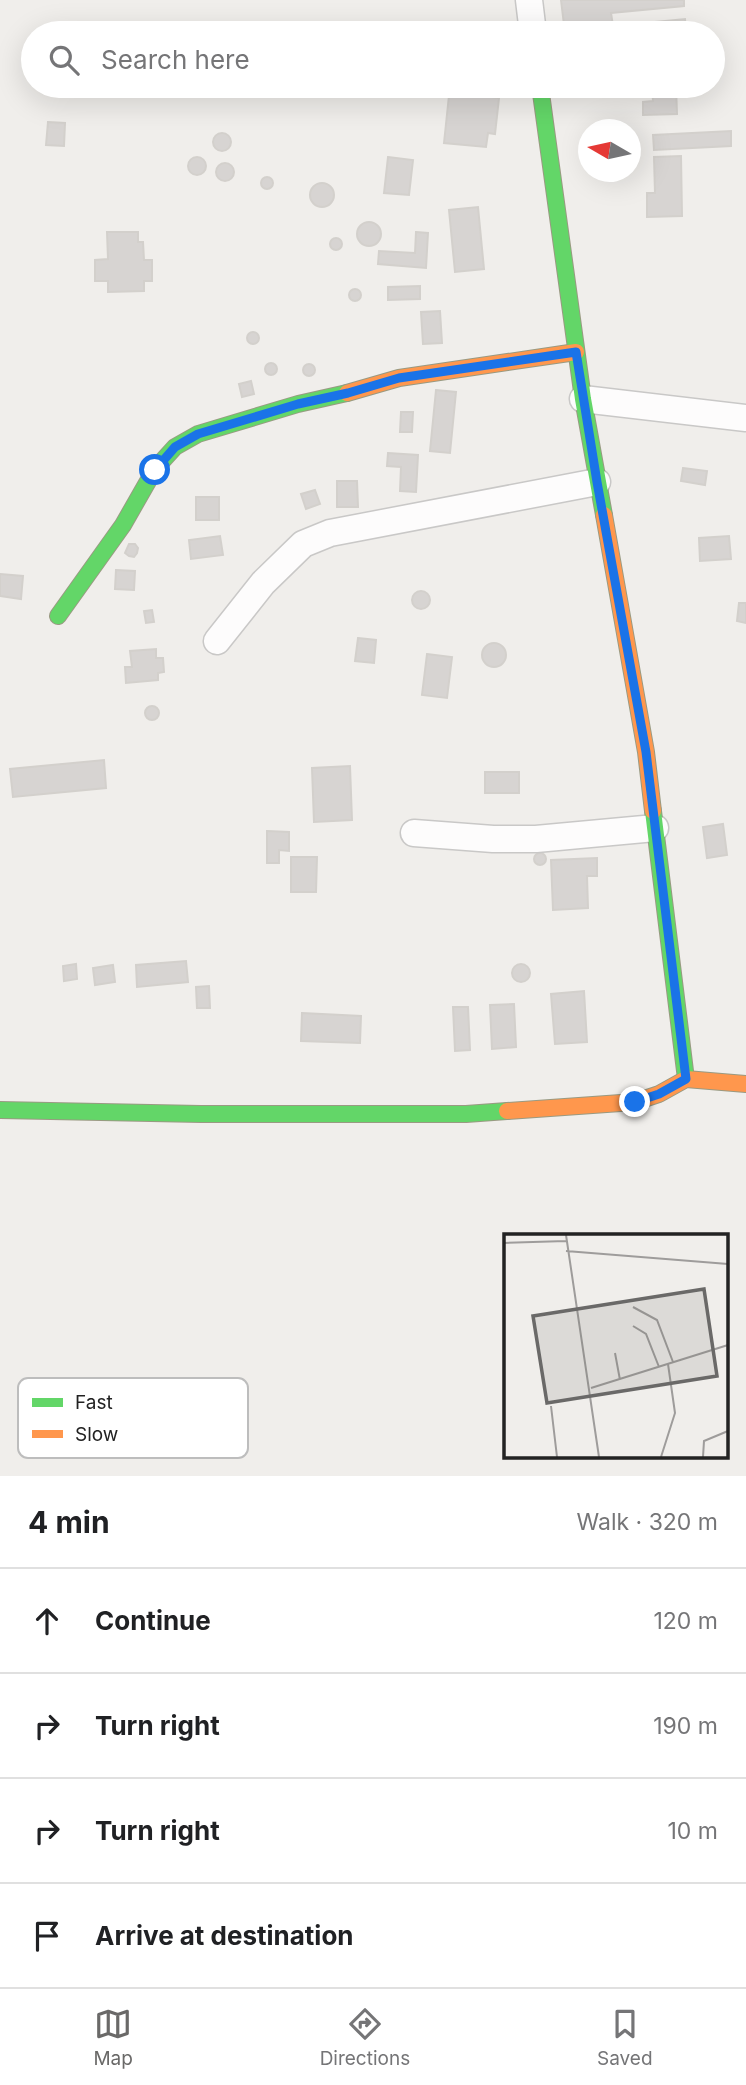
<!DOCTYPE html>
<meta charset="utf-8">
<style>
:root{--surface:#fff;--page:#f2f2f2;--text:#202124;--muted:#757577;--line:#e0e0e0;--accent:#6a6968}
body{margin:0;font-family:Inter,sans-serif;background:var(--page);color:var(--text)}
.compass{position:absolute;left:578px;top:119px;width:63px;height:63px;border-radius:50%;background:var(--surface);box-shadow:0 7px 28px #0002;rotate:279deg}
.stop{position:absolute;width:21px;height:21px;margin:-16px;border:5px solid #1a73e8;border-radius:50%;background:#fff}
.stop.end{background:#1a73e8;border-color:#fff;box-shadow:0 2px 7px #0008}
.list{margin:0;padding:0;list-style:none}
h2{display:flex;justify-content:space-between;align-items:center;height:91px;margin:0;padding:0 28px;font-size:30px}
h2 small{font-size:23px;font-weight:400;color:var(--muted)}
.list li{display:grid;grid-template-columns:46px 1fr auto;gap:21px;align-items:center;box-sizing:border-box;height:105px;padding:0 28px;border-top:2px solid var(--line)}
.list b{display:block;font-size:26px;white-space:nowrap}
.list em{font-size:23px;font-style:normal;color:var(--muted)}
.icon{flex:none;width:38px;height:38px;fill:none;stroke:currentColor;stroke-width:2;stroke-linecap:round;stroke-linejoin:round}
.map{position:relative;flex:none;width:746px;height:1476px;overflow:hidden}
.search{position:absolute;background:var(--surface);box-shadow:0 7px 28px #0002;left:21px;right:21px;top:21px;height:77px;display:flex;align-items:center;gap:18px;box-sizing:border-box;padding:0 24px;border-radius:38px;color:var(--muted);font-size:26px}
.sheet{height:511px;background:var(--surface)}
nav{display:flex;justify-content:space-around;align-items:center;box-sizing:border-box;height:98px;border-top:2px solid var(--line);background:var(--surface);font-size:19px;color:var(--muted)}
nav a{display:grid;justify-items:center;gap:4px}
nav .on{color:var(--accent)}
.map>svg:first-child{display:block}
.building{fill:#d7d4d2;stroke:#d3d0cc;stroke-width:2}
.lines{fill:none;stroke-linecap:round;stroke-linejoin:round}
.street-casing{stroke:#c9c8c7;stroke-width:29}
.fast-casing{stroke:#999a82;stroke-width:18}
.slow-casing{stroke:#999a82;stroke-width:18}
.street{stroke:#fdfcfc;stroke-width:26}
.fast{stroke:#63d668;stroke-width:16}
.slow{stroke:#ff974d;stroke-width:16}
.route{stroke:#1a73e8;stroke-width:9}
.inset-road{fill:none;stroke:#9e9c9b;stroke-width:2}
.view{fill:#6a6968;fill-opacity:0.15;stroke:#6a6968;stroke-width:3.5}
.inset-edge{fill:none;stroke:#222;stroke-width:3.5}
.key{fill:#fff;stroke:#bdbdbd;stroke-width:2}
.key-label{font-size:19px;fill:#222}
</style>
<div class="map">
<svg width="746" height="1476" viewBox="0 0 746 1476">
<rect width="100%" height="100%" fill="#f0eeeb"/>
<path class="building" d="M 561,0 L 684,0 L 684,6 L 611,13 L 613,26 L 685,19 L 686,33 L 565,33 Z
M 450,86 L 477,86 L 476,95 L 499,98 L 495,134 L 488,133 L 486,147 L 444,143 Z
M 648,86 L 676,86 L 677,114 L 643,115 L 643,102 L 653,101 L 652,86 Z
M 48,122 L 65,123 L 64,146 L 46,145 Z
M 731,131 L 731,146 L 654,150 L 653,135 Z
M213 142a9 9 0 1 1 18 0a9 9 0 1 1-18 0Z
M 681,156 L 682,216 L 647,217 L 647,193 L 655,193 L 654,157 Z
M 388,157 L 413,160 L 409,195 L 384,193 Z
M188 166a9 9 0 1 1 18 0a9 9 0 1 1-18 0Z
M216 172a9 9 0 1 1 18 0a9 9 0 1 1-18 0Z
M261 183a6 6 0 1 1 12 0a6 6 0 1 1-12 0Z
M310 195a12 12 0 1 1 24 0a12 12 0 1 1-24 0Z
M 478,207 L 484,269 L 455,272 L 449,210 Z
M357 234a12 12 0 1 1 24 0a12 12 0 1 1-24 0Z
M 107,232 L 138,232 L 138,242 L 143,242 L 144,260 L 152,260 L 152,281 L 144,281 L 144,291 L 108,292 L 108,281 L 95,281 L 95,260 L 108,259 Z
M 416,232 L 428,233 L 426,268 L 378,264 L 379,251 L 415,253 Z
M330 244a6 6 0 1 1 12 0a6 6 0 1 1-12 0Z
M 420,286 L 420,299 L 388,300 L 388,287 Z
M349 295a6 6 0 1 1 12 0a6 6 0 1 1-12 0Z
M 440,311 L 442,343 L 423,344 L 421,312 Z
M247 338a6 6 0 1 1 12 0a6 6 0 1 1-12 0Z
M265 369a6 6 0 1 1 12 0a6 6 0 1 1-12 0Z
M303 370a6 6 0 1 1 12 0a6 6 0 1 1-12 0Z
M 251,381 L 254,394 L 242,397 L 239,384 Z
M 436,390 L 456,392 L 450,453 L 430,451 Z
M 401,412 L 413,412 L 412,432 L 400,432 Z
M 388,453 L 418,455 L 416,492 L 400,491 L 401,467 L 387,466 Z
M 683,468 L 707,471 L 705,485 L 681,481 Z
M 337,481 L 357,481 L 358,507 L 337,507 Z
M 315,490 L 320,504 L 306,509 L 301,494 Z
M 196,497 L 219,497 L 219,520 L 196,520 Z
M 220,536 L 223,555 L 191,559 L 189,540 Z
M 729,536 L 731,559 L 700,561 L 699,538 Z
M 129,544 L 135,544 L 138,548 L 137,553 L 134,557 L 129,556 L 125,553 Z
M 116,570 L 135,571 L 134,590 L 115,589 Z
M 0,574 L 23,576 L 21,599 L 0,596 Z
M412 600a9 9 0 1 1 18 0a9 9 0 1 1-18 0Z
M 739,603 L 746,603 L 746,623 L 737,621 Z
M 152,610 L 154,622 L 146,623 L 144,611 Z
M 358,638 L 376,640 L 374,663 L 355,661 Z
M482 655a12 12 0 1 1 24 0a12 12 0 1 1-24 0Z
M 156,649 L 156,658 L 163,658 L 164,672 L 158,673 L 158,680 L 126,683 L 125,667 L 132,667 L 130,651 Z
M 427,654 L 452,657 L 447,698 L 422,695 Z
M145 713a7 7 0 1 1 14 0a7 7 0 1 1-14 0Z
M 104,760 L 106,788 L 13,797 L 10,769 Z
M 350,766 L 352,820 L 314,822 L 312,768 Z
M 485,772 L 519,772 L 519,793 L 485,793 Z
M 723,824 L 727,855 L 707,858 L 703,827 Z
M 267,831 L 289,832 L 289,851 L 279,850 L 279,863 L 267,863 Z
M534 859a6 6 0 1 1 12 0a6 6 0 1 1-12 0Z
M 291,857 L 317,857 L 316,892 L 291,892 Z
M 597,858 L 597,876 L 587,876 L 588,908 L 553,910 L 551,860 Z
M 186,961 L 188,982 L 137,987 L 136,965 Z
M 76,964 L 77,979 L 64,981 L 63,966 Z
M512 973a9 9 0 1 1 18 0a9 9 0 1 1-18 0Z
M 113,965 L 115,982 L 95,985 L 93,968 Z
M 209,986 L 210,1008 L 197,1008 L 196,987 Z
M 584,991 L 587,1042 L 555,1044 L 551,994 Z
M 514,1004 L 516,1047 L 492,1049 L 490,1005 Z
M 453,1007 L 468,1007 L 470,1050 L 455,1051 Z
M 302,1013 L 361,1016 L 360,1043 L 301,1041 Z"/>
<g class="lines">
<g class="street-casing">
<path id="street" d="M 529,0 L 533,33
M 583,399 L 746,418
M 217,641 L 263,583 L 303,544 L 330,533 L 597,482
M 414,833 L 493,839 L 536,839 L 655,828"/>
</g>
<g class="fast-casing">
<path id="fast" d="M 540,86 L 583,399 L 604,515
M 58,616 L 123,525 L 155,469 L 175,447 L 198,434 L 298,404 L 347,393
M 653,811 L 686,1079
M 0,1110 L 201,1114 L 466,1114 L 507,1111"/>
</g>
<g class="slow-casing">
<path id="slow" d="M 347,393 L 399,378 L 576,352
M 604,515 L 646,752 L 653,811
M 507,1111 L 635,1102 L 659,1094 L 686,1079 L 746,1084"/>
</g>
<use href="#street" class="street"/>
<use href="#fast" class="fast"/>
<use href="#slow" class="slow"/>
</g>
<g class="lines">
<path class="route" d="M 155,470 L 175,447 L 198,434 L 298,404 L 348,393 L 399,378 L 576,352 L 597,482 L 646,752 L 686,1079 L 659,1094 L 635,1102"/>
</g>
<g transform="translate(504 1234)">
<rect width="224" height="224" fill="#f0eeeb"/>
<path class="inset-road" d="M 62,1 L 95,223M 0,9 L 62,7M 62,17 L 224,30M 129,73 L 153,86 L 169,128M 129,92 L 142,100 L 155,133M 111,119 L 116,146M 87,154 L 224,111M 47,172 L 53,223M 157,223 L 171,179 L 164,130M 199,223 L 200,207 L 224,197"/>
<path class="view" d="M 200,55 L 213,142 L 43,169 L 29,82 Z"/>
<rect width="224" height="224" class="inset-edge"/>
</g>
<rect x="18" y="1378" width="230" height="80" rx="10" class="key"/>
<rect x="32" y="1398" width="31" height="9" fill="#63d668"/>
<rect x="32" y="1430" width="31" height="8" fill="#ff974d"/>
<g class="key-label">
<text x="75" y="1409">Fast</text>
<text x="75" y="1441">Slow</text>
</g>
</svg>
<svg class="compass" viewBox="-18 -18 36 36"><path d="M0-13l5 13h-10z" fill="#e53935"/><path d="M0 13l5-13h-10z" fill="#757577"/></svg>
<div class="stop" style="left:155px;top:470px"></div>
<div class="stop end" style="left:635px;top:1102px"></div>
<div class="search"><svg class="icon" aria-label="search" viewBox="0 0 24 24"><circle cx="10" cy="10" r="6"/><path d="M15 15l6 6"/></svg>Search here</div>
</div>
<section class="sheet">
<h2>4 min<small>Walk · 320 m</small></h2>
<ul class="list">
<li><svg class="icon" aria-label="ahead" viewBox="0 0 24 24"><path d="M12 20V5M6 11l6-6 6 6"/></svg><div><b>Continue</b></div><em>120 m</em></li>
<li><svg class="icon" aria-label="right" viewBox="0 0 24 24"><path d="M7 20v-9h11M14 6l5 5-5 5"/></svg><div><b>Turn right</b></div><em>190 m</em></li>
<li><svg class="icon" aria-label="right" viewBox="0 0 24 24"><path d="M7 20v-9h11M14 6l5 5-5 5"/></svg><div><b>Turn right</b></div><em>10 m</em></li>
<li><svg class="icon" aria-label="arrive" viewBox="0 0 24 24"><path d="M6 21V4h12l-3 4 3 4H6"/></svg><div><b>Arrive at destination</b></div></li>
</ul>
</section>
<nav>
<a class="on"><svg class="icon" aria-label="map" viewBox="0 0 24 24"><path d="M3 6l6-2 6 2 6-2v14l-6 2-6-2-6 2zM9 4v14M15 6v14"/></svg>Map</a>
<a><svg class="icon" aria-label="directions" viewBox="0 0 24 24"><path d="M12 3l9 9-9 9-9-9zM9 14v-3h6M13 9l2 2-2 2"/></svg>Directions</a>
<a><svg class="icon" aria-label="saved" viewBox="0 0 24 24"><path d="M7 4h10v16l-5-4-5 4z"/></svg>Saved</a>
</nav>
